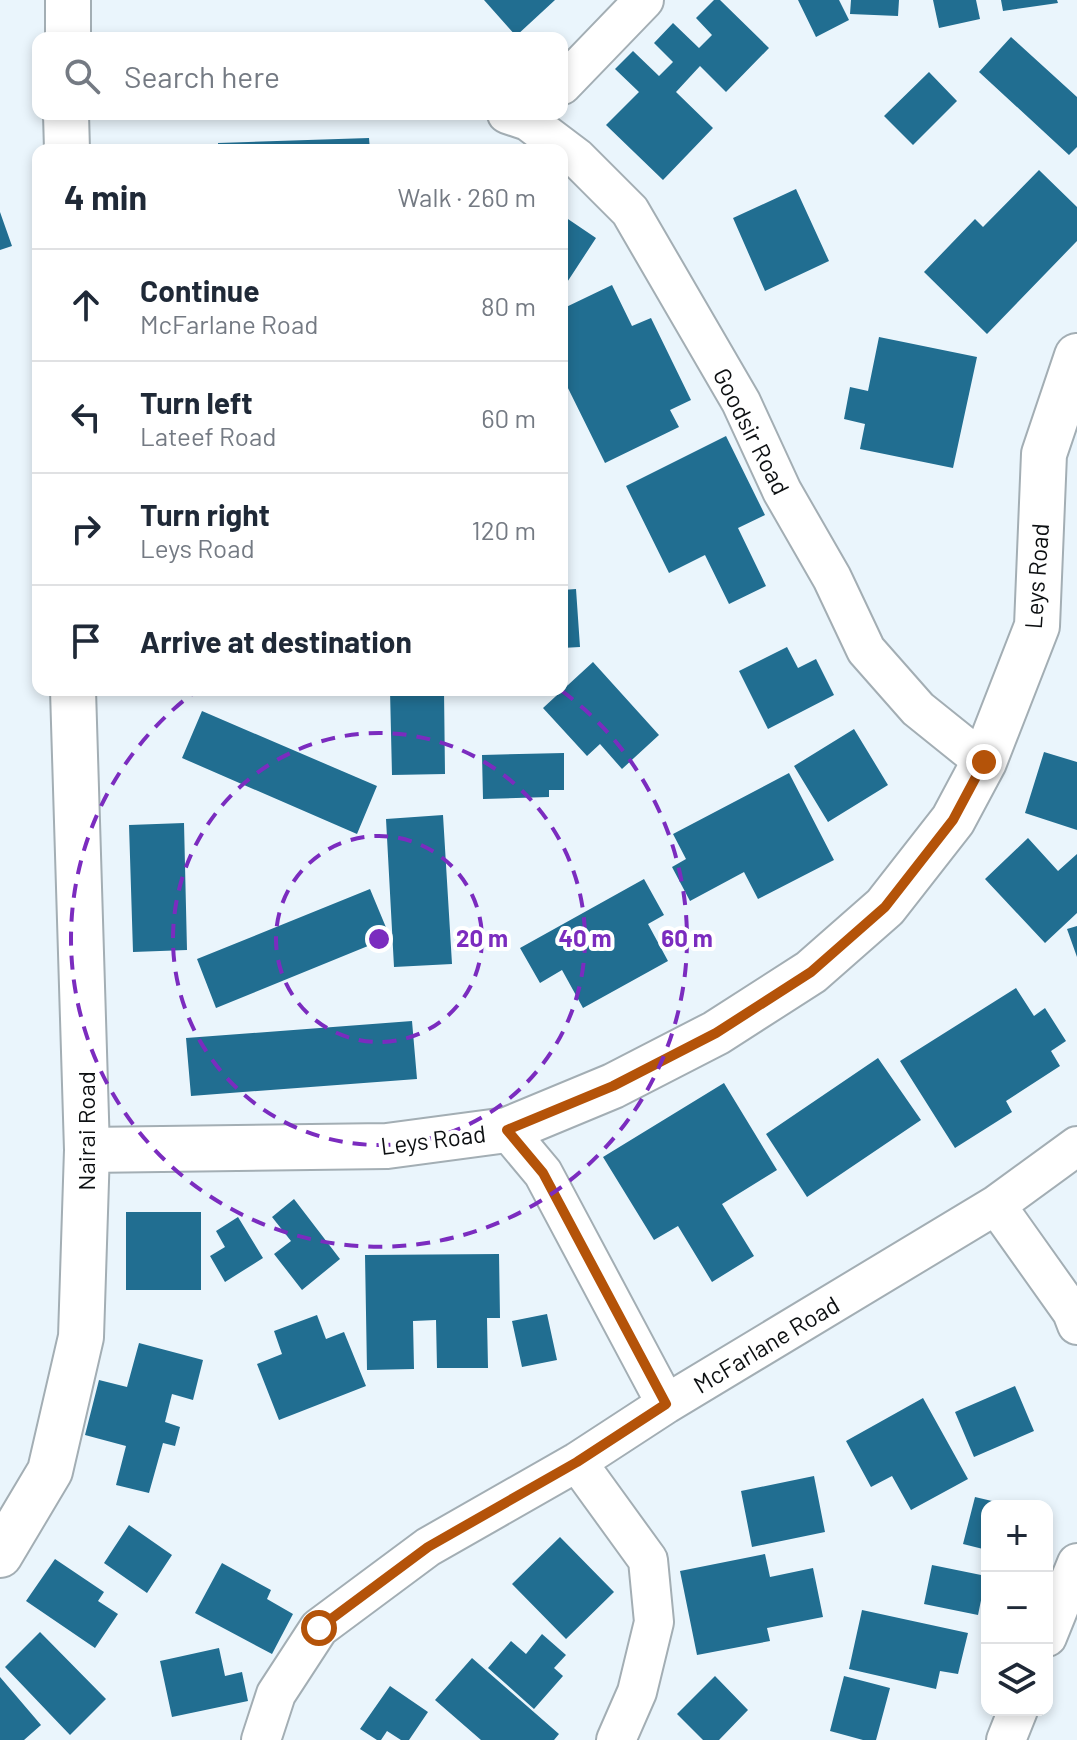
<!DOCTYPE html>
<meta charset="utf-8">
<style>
:root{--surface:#fff;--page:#f2f2f3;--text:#1f2937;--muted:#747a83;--line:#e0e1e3}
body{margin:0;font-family:Barlow,sans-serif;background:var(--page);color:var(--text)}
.controls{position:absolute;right:24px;bottom:24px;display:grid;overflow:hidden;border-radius:16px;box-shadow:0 4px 12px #0003}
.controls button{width:72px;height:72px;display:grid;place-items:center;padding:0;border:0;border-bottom:2px solid var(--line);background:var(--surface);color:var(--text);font:40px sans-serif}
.stop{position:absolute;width:24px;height:24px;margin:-18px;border:6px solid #b45309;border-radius:50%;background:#fff}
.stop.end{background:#b45309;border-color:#fff;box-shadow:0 2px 8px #0008}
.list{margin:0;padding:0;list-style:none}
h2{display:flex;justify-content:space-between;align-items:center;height:104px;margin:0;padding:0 32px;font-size:34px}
h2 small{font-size:26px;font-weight:400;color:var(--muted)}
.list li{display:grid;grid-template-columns:52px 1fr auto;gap:24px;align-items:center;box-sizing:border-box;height:112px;padding:0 32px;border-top:2px solid var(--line)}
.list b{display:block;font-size:30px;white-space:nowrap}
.list p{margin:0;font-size:26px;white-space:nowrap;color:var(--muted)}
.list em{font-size:26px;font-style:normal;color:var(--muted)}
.icon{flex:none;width:44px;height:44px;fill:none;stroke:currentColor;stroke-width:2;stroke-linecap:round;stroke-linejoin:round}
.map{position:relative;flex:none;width:1077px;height:1740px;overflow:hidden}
.search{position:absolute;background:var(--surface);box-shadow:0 4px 12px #0003;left:32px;top:32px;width:536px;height:88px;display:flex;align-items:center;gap:20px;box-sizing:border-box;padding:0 28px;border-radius:16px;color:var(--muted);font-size:30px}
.panel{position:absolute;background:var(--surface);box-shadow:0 4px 12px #0003;left:32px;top:144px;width:536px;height:552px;border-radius:16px}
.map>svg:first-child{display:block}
.building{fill:#216e91}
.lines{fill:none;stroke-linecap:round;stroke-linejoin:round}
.minor-casing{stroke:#a3aeb4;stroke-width:42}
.tertiary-casing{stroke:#a3aeb4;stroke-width:48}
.minor{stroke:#fff;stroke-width:38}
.tertiary{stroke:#fff;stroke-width:44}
.route{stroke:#b45309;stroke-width:10}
.ring{fill:none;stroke:#7b2cbf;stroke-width:4;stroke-dasharray:14 10}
.labels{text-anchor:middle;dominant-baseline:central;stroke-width:8;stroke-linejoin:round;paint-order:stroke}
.street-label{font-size:24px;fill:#0d1012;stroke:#fff}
.centre{fill:#7b2cbf;stroke:#fff;stroke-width:4}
.ring-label{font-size:24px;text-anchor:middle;font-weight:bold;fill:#7b2cbf;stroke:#fff;stroke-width:8;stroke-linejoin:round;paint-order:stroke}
</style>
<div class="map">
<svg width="1077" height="1740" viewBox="0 0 1077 1740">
<rect width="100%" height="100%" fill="#eaf5fc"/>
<path class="building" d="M 484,0 L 555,0 L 516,36 Z
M 714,0 L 720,0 L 769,48 L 726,92 L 700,66 L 676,92 L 713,128 L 663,180 L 606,125 L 639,92 L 615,69 L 633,51 L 659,76 L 673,62 L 654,43 L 673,23 L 699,48 L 712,35 L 696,18 Z
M 798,0 L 839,0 L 849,20 L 816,37 Z
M 851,0 L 899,0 L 898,16 L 850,14 Z
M 933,0 L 976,0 L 980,19 L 939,28 Z
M 1001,0 L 1057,0 L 1058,3 L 1003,11 Z
M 1011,37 L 1077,97 L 1077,147 L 1069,155 L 979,72 Z
M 929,72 L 957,101 L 913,145 L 884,116 Z
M 369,138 L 370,150 L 218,150 L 218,143 Z
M 1039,170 L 1077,207 L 1077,241 L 987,334 L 924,272 L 975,219 L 983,227 Z
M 796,189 L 829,261 L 765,291 L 733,218 Z
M 0,212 L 12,246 L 0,250 Z
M 562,215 L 596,238 L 562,290 Z
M 612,285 L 632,326 L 651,318 L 691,400 L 670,410 L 679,427 L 605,463 L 562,376 L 562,309 Z
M 879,337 L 977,357 L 953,468 L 860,449 L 865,424 L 844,419 L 850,387 L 868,391 Z
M 726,436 L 765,515 L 738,528 L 766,586 L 729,604 L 705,555 L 669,573 L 626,486 Z
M 576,589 L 580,647 L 562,648 L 562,590 Z
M 787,647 L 798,668 L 816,659 L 834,695 L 768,729 L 739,671 Z
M 593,662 L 659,735 L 622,769 L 600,744 L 587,756 L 543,708 Z
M 390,690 L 444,690 L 445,774 L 392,775 Z
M 202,711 L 377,786 L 357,834 L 182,758 Z
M 854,729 L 888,785 L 828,822 L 794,766 Z
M 1044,752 L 1077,762 L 1077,830 L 1025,813 Z
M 564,753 L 564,790 L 549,790 L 549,797 L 483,799 L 482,755 Z
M 789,773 L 834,860 L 758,899 L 744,872 L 690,901 L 672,867 L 686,859 L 673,834 Z
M 443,815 L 452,964 L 394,967 L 386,819 Z
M 184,823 L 187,950 L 133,952 L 129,825 Z
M 1028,838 L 1058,871 L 1077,854 L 1077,913 L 1045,943 L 985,879 Z
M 644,879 L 664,915 L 648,924 L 668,961 L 583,1008 L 562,970 L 540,983 L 520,948 Z
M 370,889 L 390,937 L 216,1008 L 197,959 Z
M 1077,926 L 1077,957 L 1067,929 Z
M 1016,988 L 1034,1016 L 1045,1008 L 1066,1041 L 1051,1051 L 1060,1066 L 1006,1101 L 1012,1112 L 955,1148 L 900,1061 Z
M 412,1021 L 417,1079 L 191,1096 L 186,1038 Z
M 878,1058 L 921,1120 L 807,1197 L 766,1134 Z
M 724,1083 L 777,1170 L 722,1204 L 754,1256 L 712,1282 L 678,1226 L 654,1240 L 603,1157 Z
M 294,1199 L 340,1259 L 302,1290 L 274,1254 L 291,1241 L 272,1217 Z
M 126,1212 L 201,1212 L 201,1290 L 126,1290 Z
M 238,1217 L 263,1258 L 225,1282 L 210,1256 L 225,1247 L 216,1231 Z
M 499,1254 L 500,1318 L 487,1318 L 488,1368 L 437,1368 L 436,1320 L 413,1321 L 414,1369 L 367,1370 L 365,1255 Z
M 547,1314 L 557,1360 L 522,1367 L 512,1321 Z
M 317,1315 L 326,1339 L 344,1332 L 366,1386 L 279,1420 L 257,1364 L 282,1354 L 274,1331 Z
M 139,1343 L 203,1360 L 193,1400 L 172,1394 L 165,1422 L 180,1427 L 175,1446 L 163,1443 L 149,1493 L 116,1485 L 126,1446 L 85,1435 L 99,1380 L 127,1387 Z
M 1015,1386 L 1034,1431 L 974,1457 L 955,1412 Z
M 923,1398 L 968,1479 L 911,1510 L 892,1476 L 871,1487 L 846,1441 Z
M 814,1476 L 825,1532 L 752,1547 L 741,1491 Z
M 975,1497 L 1009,1505 L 987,1506 L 987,1550 L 963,1544 Z
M 129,1525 L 172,1555 L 147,1593 L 104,1563 Z
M 560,1537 L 614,1592 L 566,1639 L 512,1584 Z
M 765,1554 L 770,1577 L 813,1568 L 823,1617 L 767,1628 L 770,1641 L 697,1655 L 680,1571 Z
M 55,1559 L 104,1592 L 98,1601 L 118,1614 L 95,1648 L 26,1601 Z
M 222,1563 L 271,1590 L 267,1599 L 293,1614 L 272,1654 L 195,1613 Z
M 932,1565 L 986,1576 L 978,1615 L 924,1604 Z
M 862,1610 L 968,1633 L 958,1674 L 940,1671 L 936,1689 L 849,1669 Z
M 40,1632 L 106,1699 L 70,1735 L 5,1667 Z
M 542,1634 L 566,1655 L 554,1668 L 563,1676 L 534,1709 L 488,1668 L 511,1641 L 526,1654 Z
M 219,1648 L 225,1676 L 242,1672 L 248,1701 L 172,1717 L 160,1661 Z
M 472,1658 L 559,1734 L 554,1740 L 481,1740 L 435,1700 Z
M 715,1676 L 748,1710 L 719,1740 L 703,1740 L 677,1714 Z
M 844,1676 L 890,1688 L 876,1740 L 863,1740 L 830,1731 Z
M 0,1677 L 41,1725 L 24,1740 L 0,1740 Z
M 390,1686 L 428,1712 L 409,1740 L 401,1740 L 387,1731 L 381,1740 L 377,1740 L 360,1729 Z"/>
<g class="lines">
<g class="minor-casing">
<path id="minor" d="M 562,85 L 644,0
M 507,114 L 528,121 L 577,158 L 630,211 L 741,402 L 782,491 L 832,578 L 866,650 L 918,709 L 984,762
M 507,1130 L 543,1173 L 666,1404
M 996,1205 L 1072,1312 L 1077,1325
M 577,1462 L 648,1560 L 654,1622 L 637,1692 L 616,1740
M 1047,1637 L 1077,1563
M 261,1740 L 276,1694 L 319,1628 L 428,1547 L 577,1462 L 666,1404 L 996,1205 L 1077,1146
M 1006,1740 L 1018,1710"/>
</g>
<g class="tertiary-casing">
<path id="tertiary" d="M 68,38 L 68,0
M 66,114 L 67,150
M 87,1150 L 387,1146 L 507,1130 L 613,1086 L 716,1033 L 811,972 L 885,907 L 953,820 L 984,762 L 1037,626 L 1044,454 L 1077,356
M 0,1555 L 50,1471 L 81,1337 L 87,1150 L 73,690"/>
</g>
<use href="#minor" class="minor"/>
<use href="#tertiary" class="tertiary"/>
</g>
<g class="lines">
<path class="route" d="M 319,1628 L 428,1547 L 577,1462 L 666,1404 L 543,1173 L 507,1130 L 613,1086 L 716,1033 L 811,972 L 885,907 L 953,820 L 984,762"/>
</g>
<g class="ring">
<circle cx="379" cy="939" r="103"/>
<circle cx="379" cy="939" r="206"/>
<path d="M562 691A308 308 0 1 1 196 691"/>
</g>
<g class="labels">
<g class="street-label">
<text transform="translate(752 431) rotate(63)">Goodsir Road</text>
<text transform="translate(1036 576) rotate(-86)">Leys Road</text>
<text transform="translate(85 1131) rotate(-90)">Nairai Road</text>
<text transform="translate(433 1139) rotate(-7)">Leys Road</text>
<text transform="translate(766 1344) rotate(-31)">McFarlane Road</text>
</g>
</g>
<circle cx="379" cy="939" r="12" class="centre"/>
<g class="ring-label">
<text x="482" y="947">20 m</text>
<text x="585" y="947">40 m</text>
<text x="687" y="947">60 m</text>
</g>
</svg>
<div class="controls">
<button>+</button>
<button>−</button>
<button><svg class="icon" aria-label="layers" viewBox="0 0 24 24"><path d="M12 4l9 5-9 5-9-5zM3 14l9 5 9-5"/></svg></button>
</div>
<div class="stop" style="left:319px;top:1628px"></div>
<div class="stop end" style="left:984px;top:762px"></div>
<div class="search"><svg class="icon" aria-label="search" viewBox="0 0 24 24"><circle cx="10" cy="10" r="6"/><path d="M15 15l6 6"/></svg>Search here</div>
<section class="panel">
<h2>4 min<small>Walk · 260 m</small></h2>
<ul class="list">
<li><svg class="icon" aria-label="ahead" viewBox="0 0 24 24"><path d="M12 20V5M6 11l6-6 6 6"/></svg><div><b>Continue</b><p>McFarlane Road</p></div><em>80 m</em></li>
<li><svg class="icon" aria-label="left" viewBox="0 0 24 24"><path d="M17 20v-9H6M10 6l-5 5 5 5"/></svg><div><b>Turn left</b><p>Lateef Road</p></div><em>60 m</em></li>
<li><svg class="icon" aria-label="right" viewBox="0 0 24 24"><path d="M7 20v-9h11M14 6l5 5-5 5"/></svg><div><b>Turn right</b><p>Leys Road</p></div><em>120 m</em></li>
<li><svg class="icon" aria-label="arrive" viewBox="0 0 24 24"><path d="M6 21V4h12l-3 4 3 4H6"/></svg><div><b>Arrive at destination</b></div></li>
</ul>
</section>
</div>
